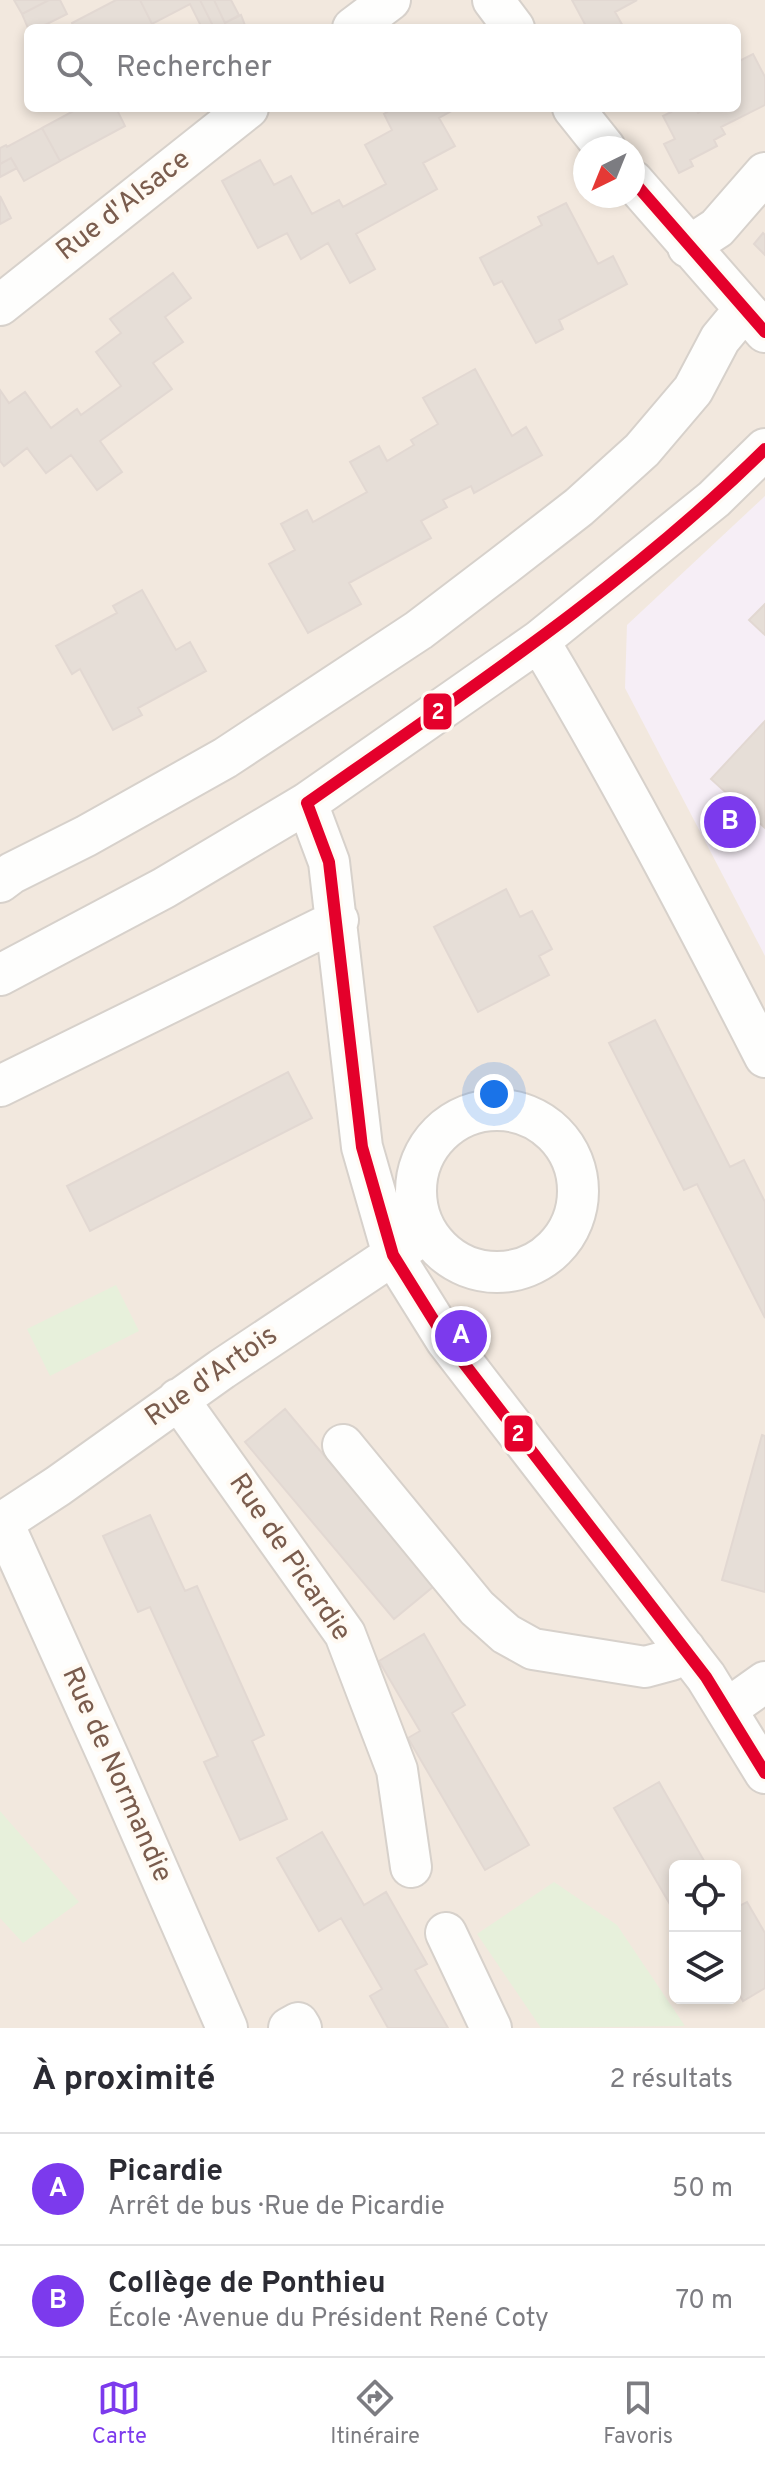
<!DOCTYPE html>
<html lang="fr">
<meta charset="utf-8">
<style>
:root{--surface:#fff;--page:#f2f2f3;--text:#2b2b33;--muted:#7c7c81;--line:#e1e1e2;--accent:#7c3aed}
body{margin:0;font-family:Overpass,sans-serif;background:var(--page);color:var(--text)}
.controls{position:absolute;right:24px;bottom:24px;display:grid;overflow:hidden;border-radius:12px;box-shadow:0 4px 12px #0003}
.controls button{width:72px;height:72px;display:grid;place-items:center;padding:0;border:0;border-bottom:2px solid var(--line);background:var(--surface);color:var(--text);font:40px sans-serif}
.compass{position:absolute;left:573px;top:136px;width:72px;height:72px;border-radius:50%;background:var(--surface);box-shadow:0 4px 12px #0003;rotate:223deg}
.you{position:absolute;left:494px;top:1094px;width:28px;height:28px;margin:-20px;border:6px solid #fff;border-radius:50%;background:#1a73e8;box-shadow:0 0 0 12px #1a73e833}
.badge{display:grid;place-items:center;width:52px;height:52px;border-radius:50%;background:var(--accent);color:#fff;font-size:26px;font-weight:700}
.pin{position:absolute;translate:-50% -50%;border:4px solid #fff;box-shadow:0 2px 8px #0006}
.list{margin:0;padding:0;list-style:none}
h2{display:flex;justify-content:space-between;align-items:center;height:104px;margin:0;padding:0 32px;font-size:34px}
h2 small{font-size:26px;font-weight:400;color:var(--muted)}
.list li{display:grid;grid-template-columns:52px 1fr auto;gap:24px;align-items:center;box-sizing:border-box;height:112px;padding:0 32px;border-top:2px solid var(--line)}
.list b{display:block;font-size:30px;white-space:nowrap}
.list p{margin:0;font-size:26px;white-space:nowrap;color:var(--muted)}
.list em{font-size:26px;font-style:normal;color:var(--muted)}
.icon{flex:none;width:44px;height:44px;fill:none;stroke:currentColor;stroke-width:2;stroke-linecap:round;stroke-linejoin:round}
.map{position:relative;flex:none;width:765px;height:2028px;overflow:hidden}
.search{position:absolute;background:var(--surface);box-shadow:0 4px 12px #0003;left:24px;right:24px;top:24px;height:88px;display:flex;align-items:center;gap:20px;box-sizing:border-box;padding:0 28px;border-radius:12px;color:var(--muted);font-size:30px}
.sheet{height:328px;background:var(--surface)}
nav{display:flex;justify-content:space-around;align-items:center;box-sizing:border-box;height:112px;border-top:2px solid var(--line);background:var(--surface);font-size:22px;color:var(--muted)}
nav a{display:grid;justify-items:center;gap:4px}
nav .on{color:var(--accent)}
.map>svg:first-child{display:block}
.residential{fill:#f2e8de;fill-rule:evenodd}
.education{fill:#f6eef6}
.park{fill:#e7f0db}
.building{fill:#e6ded7;stroke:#e2d8d2;stroke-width:2}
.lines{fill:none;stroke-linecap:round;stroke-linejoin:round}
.minor-casing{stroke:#d7d1cb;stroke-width:44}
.minor{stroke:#fefefd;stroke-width:40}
.bus-1-casing{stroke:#fffaf3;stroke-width:18}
.bus-1{stroke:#e4002b;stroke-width:12}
.labels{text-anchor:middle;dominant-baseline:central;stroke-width:8;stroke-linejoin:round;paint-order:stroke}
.street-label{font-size:28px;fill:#7a5c4d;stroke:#fffaf3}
.line-badge{stroke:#fffaf3;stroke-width:3}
.badge-label{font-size:22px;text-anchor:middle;font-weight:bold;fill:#fff}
</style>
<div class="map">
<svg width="765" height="2028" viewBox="0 0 765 2028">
<rect width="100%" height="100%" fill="#f9f5f0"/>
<path class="residential" d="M 0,0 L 765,0 L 765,2028 L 0,2028 ZM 28,28 L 737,28 L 737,108 L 28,108 ZM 585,148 L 633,148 L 633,196 L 585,196 ZM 675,1866 L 735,1866 L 735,1998 L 675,1998 Z"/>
<path class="education" d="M 765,496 L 765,956 L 625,688 L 627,625 Z"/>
<path class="park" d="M 116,1285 L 139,1331 L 50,1376 L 27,1329 Z
M 0,1811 L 79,1902 L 23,1943 L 0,1918 Z
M 554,1882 L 617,1925 L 685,2026 L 541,2028 L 477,1934 Z"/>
<path class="building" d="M 14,0 L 49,0 L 22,14 Z
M 49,0 L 60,0 L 67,14 L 39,28 L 28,28 L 22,14 Z
M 116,0 L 140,0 L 154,28 L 74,28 L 72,23 Z
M 140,0 L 200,0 L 214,28 L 202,28 L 190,4 L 152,24 Z
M 200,0 L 214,0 L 225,23 L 241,15 L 246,28 L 214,28 Z
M 214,0 L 231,0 L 239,15 L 225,23 Z
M 572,0 L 637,0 L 615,12 L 624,28 L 587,28 Z
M 753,54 L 765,77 L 765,105 L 721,127 L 725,134 L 714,140 L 717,146 L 690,160 L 693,166 L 679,173 L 664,144 L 675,139 L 663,116 L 679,108 L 695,108 L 698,113 L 707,108 L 737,108 L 737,62 Z
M 79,108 L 116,108 L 125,126 L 60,161 L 42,128 Z
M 394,108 L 457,108 L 439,118 L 455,146 L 423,163 L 437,189 L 356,234 L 375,269 L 350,283 L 328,243 L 301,259 L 287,233 L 258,248 L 222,181 L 260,160 L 274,185 L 291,176 L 312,214 L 339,200 L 343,207 L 386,184 L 365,145 L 392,130 L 384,114 Z
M 42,128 L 60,161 L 24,181 L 11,158 L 0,164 L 0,148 L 6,145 L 7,147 Z
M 11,158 L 17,168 L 0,177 L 0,164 Z
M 0,196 L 11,218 L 0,224 Z
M 566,203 L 598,264 L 613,256 L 627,284 L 559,320 L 563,329 L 536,343 L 502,281 L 494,285 L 480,258 L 542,225 L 538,217 Z
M 763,233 L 765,235 L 765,255 L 754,244 Z
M 173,273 L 191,298 L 165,317 L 183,342 L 153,363 L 172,389 L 100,441 L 122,472 L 97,490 L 71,455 L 46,473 L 27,448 L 4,466 L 0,461 L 0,390 L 9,403 L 25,392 L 51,428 L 77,409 L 81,415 L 121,386 L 96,352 L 121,333 L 110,319 Z
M 475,369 L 512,436 L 526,427 L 542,455 L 474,493 L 471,486 L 443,500 L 447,507 L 421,521 L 431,538 L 349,583 L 361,604 L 308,633 L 269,564 L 295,550 L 281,524 L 307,510 L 313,522 L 367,492 L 350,462 L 379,446 L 387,461 L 414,445 L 411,440 L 438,424 L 423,398 Z
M 142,590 L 176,650 L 190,642 L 206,671 L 138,708 L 142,715 L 113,730 L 80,669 L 72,674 L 56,646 L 117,613 L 113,606 Z
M 765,604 L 765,635 L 749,620 Z
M 765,721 L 765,828 L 711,779 Z
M 506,889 L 520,917 L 532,911 L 552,949 L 539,956 L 549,975 L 478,1012 L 434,927 Z
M 655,1020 L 730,1167 L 744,1160 L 765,1202 L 765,1318 L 697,1184 L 684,1190 L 609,1043 Z
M 288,1072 L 312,1118 L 90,1231 L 67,1186 Z
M 285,1409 L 434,1586 L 394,1619 L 245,1442 Z
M 762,1435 L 765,1436 L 765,1592 L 722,1580 Z
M 150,1515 L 185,1591 L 197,1586 L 264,1735 L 252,1741 L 287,1819 L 240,1840 L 204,1762 L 218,1756 L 150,1607 L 138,1612 L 103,1536 Z
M 424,1634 L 465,1705 L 452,1713 L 529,1845 L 485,1870 L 408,1738 L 420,1731 L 379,1661 Z
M 659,1782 L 707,1866 L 675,1866 L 675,1913 L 614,1808 Z
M 322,1832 L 364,1905 L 386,1892 L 427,1964 L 415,1970 L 448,2028 L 388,2028 L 370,1996 L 382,1989 L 341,1918 L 319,1931 L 277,1858 Z
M 747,1902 L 765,1933 L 765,1988 L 743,2001 L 735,1987 L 735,1908 Z"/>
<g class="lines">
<g class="minor-casing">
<path id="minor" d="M 493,0 L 514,28
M 353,28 L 390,0
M 573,108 L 605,148
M 633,181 L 765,332
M 688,247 L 717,228 L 765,173
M 0,305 L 248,108
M 539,641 C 620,777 693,916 765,1057
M 307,803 L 329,862 L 362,1147 L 393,1255 L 446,1340 L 706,1677 L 765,1773
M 0,882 L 12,873 L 86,836 L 225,758 L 419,630 L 503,566 L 579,507 L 642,450 L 693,390 L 720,339 L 744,310
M 0,975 L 164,888 L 307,803 L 539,641 L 714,499 L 765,449
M 0,1086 L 338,920
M416 1191a81 81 0 1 1 162 0a81 81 0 1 1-162 0Z
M 178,1399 L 345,1634 L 397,1770 L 411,1867
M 343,1445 L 477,1608 L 506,1634 L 533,1649 L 645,1667 L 671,1660 L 685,1649
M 3,1523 L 112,1765 L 227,2028
M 0,1524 L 58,1486 L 222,1369 L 426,1233
M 727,1709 L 765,1682
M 446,1933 L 491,2028
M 289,2028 L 298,2023 L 301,2028"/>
</g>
<use href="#minor" class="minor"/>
<g class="bus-1-casing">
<path id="bus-1" d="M 633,181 L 765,332
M 765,449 C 627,585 465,692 307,803 L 329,862 L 362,1147 L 393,1255 L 446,1340 L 706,1677 L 765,1773"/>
</g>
<use href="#bus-1" class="bus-1"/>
</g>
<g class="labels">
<g class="street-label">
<text transform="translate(124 206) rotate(-38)">Rue d'Alsace</text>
<text transform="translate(212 1377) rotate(-35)">Rue d'Artois</text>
<text transform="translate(289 1558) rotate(56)">Rue de Picardie</text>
<text transform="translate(116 1775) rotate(66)">Rue de Normandie</text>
</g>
</g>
<g class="line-badge">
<rect x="422" y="692" width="31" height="39" rx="8" fill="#e4002b"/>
<rect x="503" y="1414" width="31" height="39" rx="8" fill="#e4002b"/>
</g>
<g class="badge-label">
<text x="438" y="719">2</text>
<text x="518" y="1441">2</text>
</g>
</svg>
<div class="controls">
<button><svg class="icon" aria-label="locate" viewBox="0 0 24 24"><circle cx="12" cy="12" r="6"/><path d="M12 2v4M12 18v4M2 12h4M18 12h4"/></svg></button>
<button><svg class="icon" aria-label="layers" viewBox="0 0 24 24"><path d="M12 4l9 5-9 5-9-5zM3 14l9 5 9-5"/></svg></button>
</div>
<svg class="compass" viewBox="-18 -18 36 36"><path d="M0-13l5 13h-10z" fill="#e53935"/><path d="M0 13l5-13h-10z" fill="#7c7c81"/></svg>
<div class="you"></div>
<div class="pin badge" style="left:461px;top:1336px">A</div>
<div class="pin badge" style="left:730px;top:822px">B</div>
<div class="search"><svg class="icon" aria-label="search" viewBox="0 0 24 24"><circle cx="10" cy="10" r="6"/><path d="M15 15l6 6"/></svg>Rechercher</div>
</div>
<section class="sheet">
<h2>À proximité<small>2 résultats</small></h2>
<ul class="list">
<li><span class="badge">A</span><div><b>Picardie</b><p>Arrêt de bus · Rue de Picardie</p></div><em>50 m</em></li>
<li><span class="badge">B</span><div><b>Collège de Ponthieu</b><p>École · Avenue du Président René Coty</p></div><em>70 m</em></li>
</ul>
</section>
<nav>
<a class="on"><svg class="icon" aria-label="map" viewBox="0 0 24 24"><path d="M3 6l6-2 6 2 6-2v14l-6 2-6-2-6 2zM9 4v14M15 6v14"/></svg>Carte</a>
<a><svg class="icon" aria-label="directions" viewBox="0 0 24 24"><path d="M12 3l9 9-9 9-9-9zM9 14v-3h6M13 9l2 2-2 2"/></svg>Itinéraire</a>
<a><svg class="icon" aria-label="saved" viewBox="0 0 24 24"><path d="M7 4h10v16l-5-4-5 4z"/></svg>Favoris</a>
</nav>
